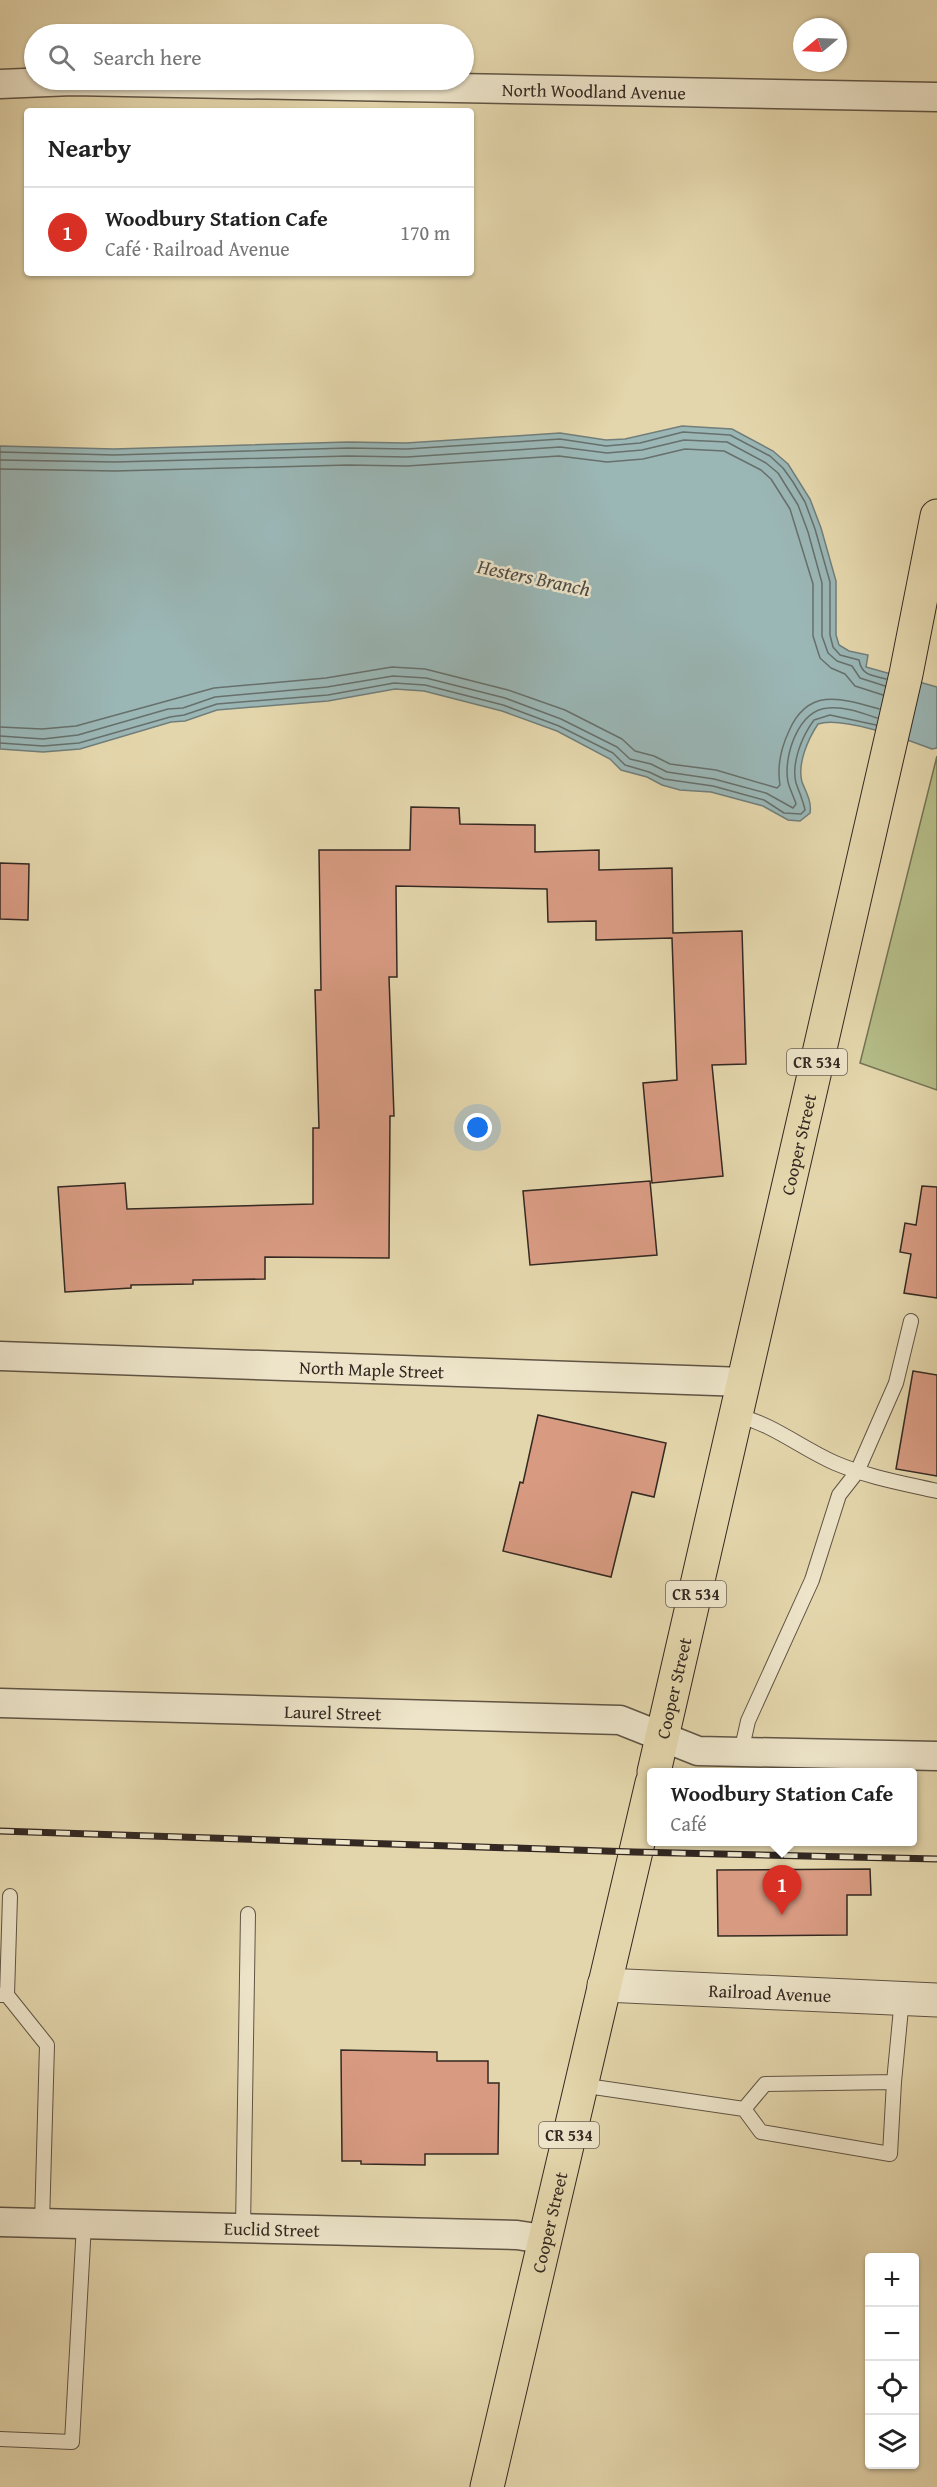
<!DOCTYPE html>
<meta charset="utf-8">
<style>
:root{--surface:#fff;--page:#f2f2f2;--text:#222;--muted:#767676;--line:#e0e0e0;--accent:#d93025}
body{margin:0;font-family:"Gentium Book Plus",serif;background:var(--page);color:var(--text)}
.controls{position:absolute;right:18px;bottom:18px;display:grid;overflow:hidden;border-radius:6px;box-shadow:0 2px 4px #0004}
.controls button{width:54px;height:54px;display:grid;place-items:center;padding:0;border:0;border-bottom:2px solid var(--line);background:var(--surface);color:var(--text);font:30px sans-serif}
.compass{position:absolute;left:793px;top:18px;width:54px;height:54px;border-radius:50%;background:var(--surface);box-shadow:0 2px 4px #0004;rotate:251deg}
.you{position:absolute;left:478px;top:1128px;width:21px;height:21px;margin:-15px;border:4px solid #fff;border-radius:50%;background:#1a73e8;box-shadow:0 0 0 9px #1a73e833}
.badge{display:grid;place-items:center;width:39px;height:39px;border-radius:50%;background:var(--accent);color:#fff;font-size:20px;font-weight:700}
.pin{position:absolute;translate:-50% -50px;filter:drop-shadow(0 2px 3px #0008)}
.pin::after{content:'';position:absolute;top:32px;width:21px;height:18px;background:inherit;clip-path:polygon(0 0,100% 0,50% 100%)}
.popup{position:absolute;left:647px;top:1768px;width:270px;height:78px;box-sizing:border-box;display:grid;place-content:center;border-radius:6px;background:var(--surface);filter:drop-shadow(0 2px 4px #0005);font-size:20px;white-space:nowrap;color:var(--muted)}
.popup b{font-size:22px;color:var(--text)}
.popup::after{content:'';position:absolute;left:50%;top:100%;margin-left:-12px;border:12px solid transparent;border-top-color:var(--surface)}
.list{margin:0;padding:0;list-style:none}
h2{display:flex;justify-content:space-between;align-items:center;height:78px;margin:0;padding:0 24px;font-size:26px}
h2 small{font-size:20px;font-weight:400;color:var(--muted)}
.list li{display:grid;grid-template-columns:39px 1fr auto;gap:18px;align-items:center;box-sizing:border-box;height:90px;padding:0 24px;border-top:2px solid var(--line)}
.list b{display:block;font-size:22px;white-space:nowrap}
.list p{margin:0;font-size:20px;white-space:nowrap;color:var(--muted)}
.list em{font-size:20px;font-style:normal;color:var(--muted)}
.icon{flex:none;width:33px;height:33px;fill:none;stroke:currentColor;stroke-width:2;stroke-linecap:round;stroke-linejoin:round}
.map{position:relative;flex:none;width:937px;height:2487px;overflow:hidden}
.search{position:absolute;background:var(--surface);box-shadow:0 2px 4px #0004;left:24px;top:24px;width:450px;height:66px;display:flex;align-items:center;gap:15px;box-sizing:border-box;padding:0 21px;border-radius:33px;color:var(--muted);font-size:22px}
.panel{position:absolute;background:var(--surface);box-shadow:0 2px 4px #0004;left:24px;top:108px;width:450px;height:168px;border-radius:6px}
.map>svg:first-child{display:block}
.green{fill:#b5bd88;stroke:#747355;stroke-width:1.5}
.water{fill:#9ab6b5;stroke:#717e7a;stroke-width:1.5}
.lines{fill:none;stroke-linecap:round;stroke-linejoin:round}
.shore{stroke:#67706c;stroke-width:1.5}
.building{fill:#d89b82;stroke:#342922;stroke-width:1.5}
.service-casing{stroke:#605444;stroke-width:16}
.minor-casing{stroke:#605444;stroke-width:31}
.tertiary-casing{stroke:#605444;stroke-width:35}
.primary-casing{stroke:#342922;stroke-width:35}
.service{stroke:#ede4c9;stroke-width:14}
.minor{stroke:#ede4c9;stroke-width:28}
.tertiary{stroke:#ede4c9;stroke-width:33}
.primary{stroke:#e4d6ac;stroke-width:33}
.rail-casing{stroke:#342922;stroke-width:7}
.rail{stroke:#ede4c9;stroke-width:4.5;stroke-dasharray:14;stroke-linecap:butt}
.labels{text-anchor:middle;dominant-baseline:central;stroke-width:5;stroke-linejoin:round;paint-order:stroke}
.shield{fill:#ede4c9;stroke:#6c6154;stroke-width:1.5}
.shield-label{font-size:16px;font-weight:bold;fill:#342922}
.street-label{font-size:18px;fill:#342922;stroke:#ede4c9}
.water-label{font-size:20px;font-style:italic;fill:#4e4c47;stroke:#ede4c9}
</style>
<div class="map">
<svg width="937" height="2487" viewBox="0 0 937 2487">
<rect width="100%" height="100%" fill="#e4d6ac"/>
<filter id="stains"><feTurbulence type="fractalNoise" baseFrequency=".00333" numOctaves="4"/><feColorMatrix values="0 0 0 0 .2 0 0 0 0 .09 0 0 0 0 .02 0 0 0 .5 -.17"/></filter>
<radialGradient id="worn" r=".72"><stop offset=".6" stop-color="#630" stop-opacity="0"/><stop offset="1" stop-color="#630" stop-opacity=".3"/></radialGradient>
<path class="green" d="M 937,756 L 937,1090 L 860,1063 Z"/>
<path class="water" d="M 682,426 L 732,429 L 773,451 L 788,464 L 810,499 L 821,528 L 836,581 L 836,635 L 839,645 L 849,651 L 868,655 L 866,667 L 937,687 L 937,748 L 932,749 C 908,740 842,716 818,724 C 808,739 797,764 802,782 C 806,792 812,802 810,813 L 800,821 L 788,820 L 763,806 L 711,792 L 680,790 L 662,785 L 647,777 L 621,770 L 610,759 L 557,731 L 502,711 L 424,691 L 395,689 L 328,701 L 217,710 L 185,721 L 171,722 L 80,749 L 43,752 L 0,749 L 0,446 L 114,449 L 348,442 L 406,443 L 560,433 L 606,440 L 625,439 Z"/>
<g class="lines">
<path class="shore" d="M 0,452 L 114,455 L 348,448 L 407,449 L 560,439 L 606,446 L 640,443 L 683,432 L 730,435 L 770,456 L 783,468 L 793,482 L 805,502 L 815,529 L 830,582 L 830,635 L 833,647 L 840,655 L 859,660 C 862,676 872,675 886,679
M 0,460 L 115,462 L 348,456 L 407,457 L 560,447 L 607,453 L 642,450 L 684,440 L 727,442 L 766,463 L 778,473 L 798,505 L 808,532 L 822,583 L 822,636 L 828,653 L 837,661 L 852,666 L 860,678 L 885,686
M 0,469 L 115,471 L 348,465 L 407,466 L 559,456 L 607,462 L 643,459 L 685,449 L 724,451 L 761,470 L 771,479 L 790,509 L 813,584 L 813,636 L 820,658 L 831,668 L 845,674 L 855,686 L 883,695
M 0,727 L 42,729 L 76,726 L 214,688 L 326,678 L 392,667 L 425,669 L 508,690 L 565,710 L 622,739 L 635,751 L 654,756 L 670,764 L 716,770 L 777,788 L 780,785 C 777,767 781,748 789,731 C 808,687 841,698 879,709
M 0,736 L 43,739 L 78,735 L 168,709 L 183,708 L 215,697 L 327,687 L 393,676 L 426,678 L 505,698 L 561,719 L 617,747 L 630,759 L 651,764 L 667,772 L 714,779 L 766,793 L 793,808 L 796,804 C 794,797 790,790 788,782 C 783,757 798,710 828,708 C 844,706 862,713 877,718
M 0,743 L 43,746 L 79,743 L 170,717 L 184,715 L 217,704 L 328,695 L 394,683 L 425,685 L 503,705 L 559,726 L 613,753 L 625,765 L 649,772 L 664,779 L 713,786 L 764,800 L 784,813 L 801,814 L 805,810 C 803,800 799,792 796,783 C 791,763 802,736 814,720 L 830,715 L 876,725"/>
</g>
<path class="building" d="M 411,807 L 459,808 L 460,824 L 535,825 L 535,852 L 599,850 L 599,870 L 672,868 L 673,933 L 742,931 L 746,1064 L 712,1065 L 723,1176 L 652,1183 L 643,1083 L 677,1080 L 672,938 L 596,940 L 596,921 L 548,922 L 547,889 L 396,886 L 397,977 L 389,977 L 394,1116 L 390,1116 L 389,1258 L 265,1257 L 265,1279 L 193,1280 L 193,1284 L 131,1285 L 131,1288 L 65,1292 L 58,1187 L 125,1183 L 127,1209 L 313,1204 L 313,1128 L 319,1128 L 315,990 L 321,990 L 319,850 L 410,850 Z
M 0,863 L 29,864 L 28,920 L 0,919 Z
M 650,1181 L 657,1255 L 530,1265 L 523,1191 Z
M 922,1186 L 937,1187 L 937,1298 L 904,1293 L 911,1254 L 900,1252 L 905,1223 L 916,1225 Z
M 913,1371 L 937,1375 L 937,1476 L 896,1469 Z
M 538,1415 L 666,1443 L 654,1497 L 632,1492 L 611,1577 L 503,1551 L 520,1482 L 523,1483 Z
M 870,1869 L 871,1895 L 847,1895 L 847,1935 L 718,1936 L 717,1870 Z
M 341,2050 L 437,2052 L 437,2061 L 488,2061 L 488,2083 L 499,2083 L 498,2154 L 425,2154 L 425,2165 L 361,2164 L 361,2161 L 342,2161 Z"/>
<g class="lines">
<g class="service-casing">
<path id="service" d="M 736,1415 C 775,1425 799,1447 835,1463 C 868,1477 902,1483 937,1491
M 741,1752 L 748,1721 L 812,1580 L 839,1495 L 857,1472 L 896,1383 L 911,1321
M 0,1995 L 7,1995 L 10,1896
M 7,1995 L 47,2045 L 42,2223
M 580,2085 L 744,2109 L 765,2084 L 894,2082 L 902,1998
M 744,2109 L 761,2132 L 890,2154 L 894,2082
M 243,2228 L 248,1914
M 0,2439 L 72,2442 L 84,2224"/>
</g>
<g class="minor-casing">
<g id="minor">
<path id="s1" d="M 0,84 L 72,81 L 937,97"/>
<path id="s2" d="M 0,1356 L 744,1382"/>
<path id="s3" d="M 0,1703 L 620,1720 L 698,1751 L 937,1756"/>
<path id="s4" d="M 0,2222 L 517,2235 L 543,2239"/>
</g>
</g>
<g class="tertiary-casing">
<g id="tertiary">
<path id="s5" d="M 604,1985 L 937,2000"/>
</g>
</g>
<g class="primary-casing">
<g id="primary">
<path id="s6" d="M 654,1772 L 906,674 L 937,516"/>
<path id="s7" d="M 487,2487 L 652,1783"/>
</g>
</g>
<use href="#service" class="service"/>
<use href="#minor" class="minor"/>
<use href="#tertiary" class="tertiary"/>
<use href="#primary" class="primary"/>
<g class="rail-casing">
<path id="rail" d="M 0,1831 L 634,1852 L 937,1859"/>
</g>
<use href="#rail" class="rail"/>
</g>
<g class="labels">
<g class="shield">
<rect x="787" y="1049" width="60" height="26" rx="4.5"/>
<rect x="666" y="1581" width="60" height="26" rx="4.5"/>
<rect x="539" y="2122" width="60" height="26" rx="4.5"/>
</g>
<g class="shield-label">
<text x="817" y="1062">CR 534</text>
<text x="696" y="1594">CR 534</text>
<text x="569" y="2135">CR 534</text>
</g>
<g class="street-label">
<text stroke="none"><textPath href="#s1" startOffset="594">North Woodland Avenue</textPath></text>
<text stroke="none"><textPath href="#s6" startOffset="644">Cooper Street</textPath></text>
<text stroke="none"><textPath href="#s2" startOffset="372">North Maple Street</textPath></text>
<text stroke="none"><textPath href="#s6" startOffset="86">Cooper Street</textPath></text>
<text stroke="none"><textPath href="#s3" startOffset="333">Laurel Street</textPath></text>
<text stroke="none"><textPath href="#s5" startOffset="166">Railroad Avenue</textPath></text>
<text stroke="none"><textPath href="#s7" startOffset="272">Cooper Street</textPath></text>
<text stroke="none"><textPath href="#s4" startOffset="272">Euclid Street</textPath></text>
</g>
<g class="water-label">
<text transform="translate(534 577) rotate(12)">Hesters Branch</text>
</g>
</g>
<rect width="100%" height="100%" filter="url(#stains)"/>
<rect width="100%" height="100%" fill="url(#worn)"/>
</svg>
<div class="controls">
<button>+</button>
<button>−</button>
<button><svg class="icon" aria-label="locate" viewBox="0 0 24 24"><circle cx="12" cy="12" r="6"/><path d="M12 2v4M12 18v4M2 12h4M18 12h4"/></svg></button>
<button><svg class="icon" aria-label="layers" viewBox="0 0 24 24"><path d="M12 4l9 5-9 5-9-5zM3 14l9 5 9-5"/></svg></button>
</div>
<svg class="compass" viewBox="-18 -18 36 36"><path d="M0-13l5 13h-10z" fill="#e53935"/><path d="M0 13l5-13h-10z" fill="#767676"/></svg>
<div class="you"></div>
<div class="pin badge" style="left:782px;top:1915px">1</div>
<div class="popup"><b>Woodbury Station Cafe</b>Café</div>
<div class="search"><svg class="icon" aria-label="search" viewBox="0 0 24 24"><circle cx="10" cy="10" r="6"/><path d="M15 15l6 6"/></svg>Search here</div>
<section class="panel">
<h2>Nearby<small></small></h2>
<ul class="list">
<li><span class="badge">1</span><div><b>Woodbury Station Cafe</b><p>Café · Railroad Avenue</p></div><em>170 m</em></li>
</ul>
</section>
</div>
